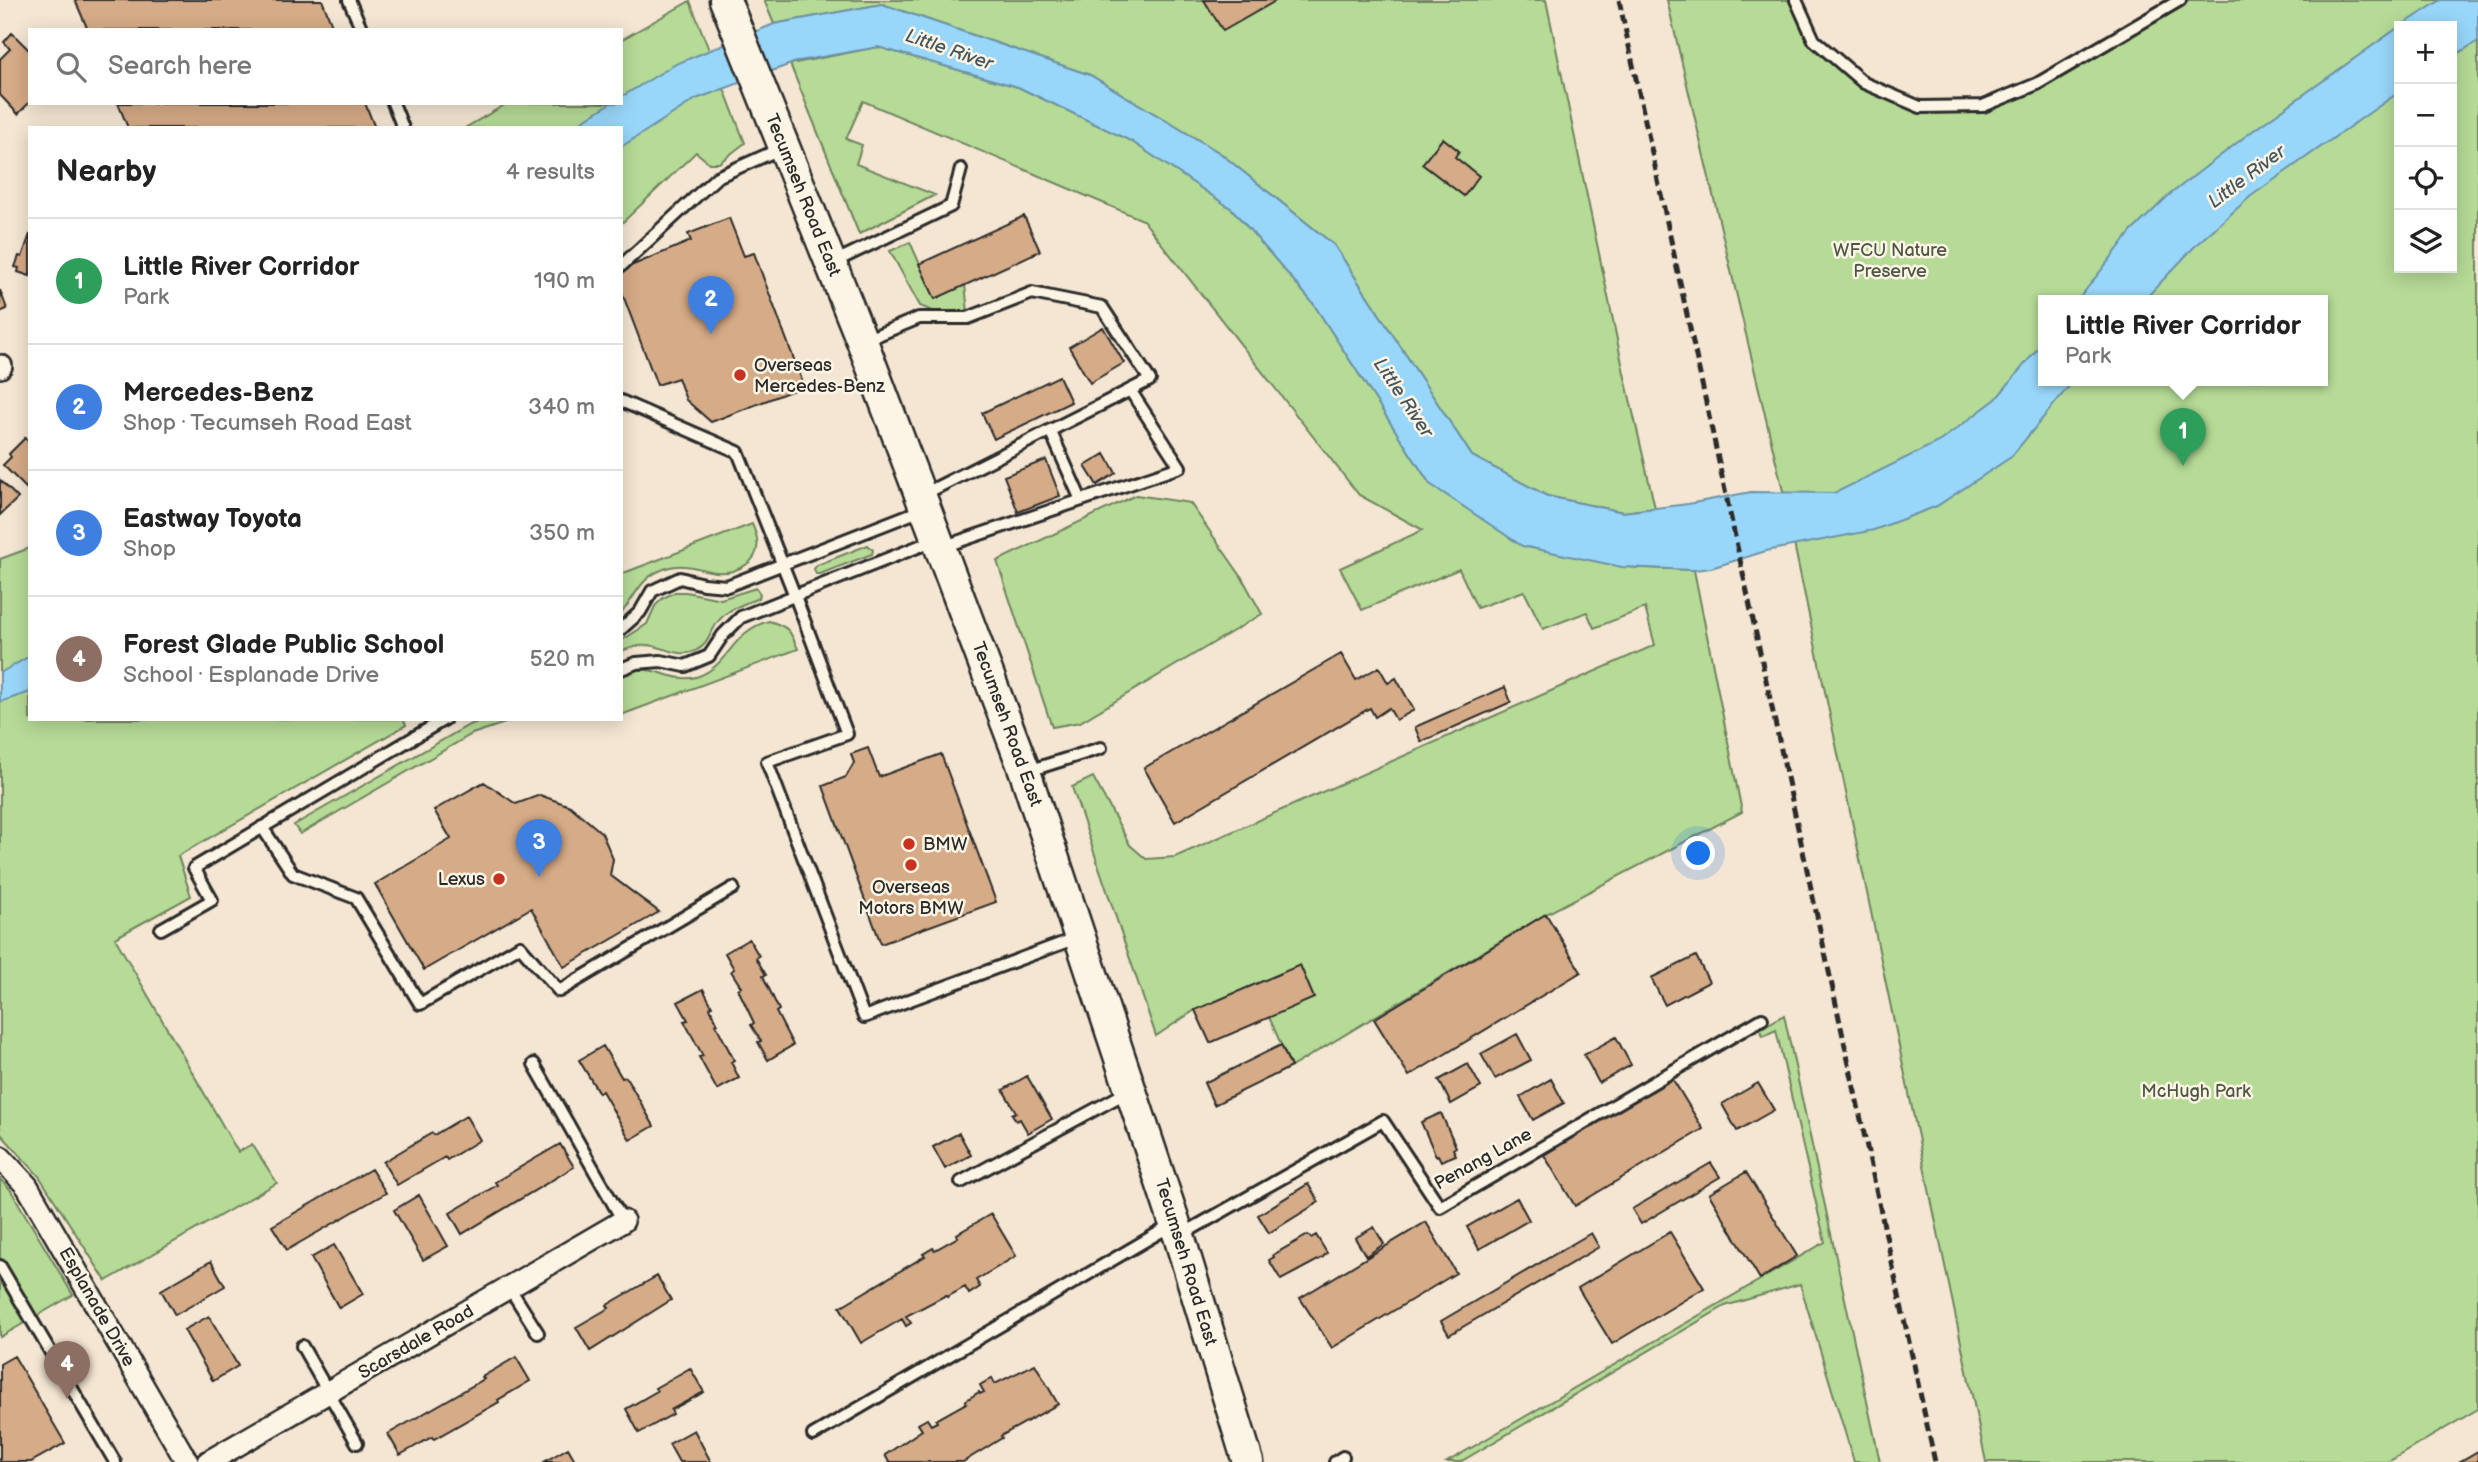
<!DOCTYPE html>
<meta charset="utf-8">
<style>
:root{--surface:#fff;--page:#f6f6f6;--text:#222;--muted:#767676;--line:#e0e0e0;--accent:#7c3aed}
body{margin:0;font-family:"Balsamiq Sans",sans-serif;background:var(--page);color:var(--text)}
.controls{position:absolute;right:21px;top:21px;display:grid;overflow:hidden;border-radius:0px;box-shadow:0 4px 18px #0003}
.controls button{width:63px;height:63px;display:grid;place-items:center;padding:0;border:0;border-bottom:2px solid var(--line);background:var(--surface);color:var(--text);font:35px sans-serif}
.you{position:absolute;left:1699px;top:854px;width:24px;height:24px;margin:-18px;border:5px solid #fff;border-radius:50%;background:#1a73e8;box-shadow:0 0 0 10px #1a73e833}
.badge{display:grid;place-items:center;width:46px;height:46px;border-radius:50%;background:var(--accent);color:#fff;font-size:23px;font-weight:700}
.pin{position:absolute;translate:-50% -58px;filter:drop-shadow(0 2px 4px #0008)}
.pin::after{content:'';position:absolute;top:37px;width:24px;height:21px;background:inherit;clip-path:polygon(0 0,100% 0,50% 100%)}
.popup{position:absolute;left:2038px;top:295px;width:290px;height:91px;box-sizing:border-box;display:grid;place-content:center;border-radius:0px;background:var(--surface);filter:drop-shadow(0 2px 5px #0005);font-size:23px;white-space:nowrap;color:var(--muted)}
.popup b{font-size:26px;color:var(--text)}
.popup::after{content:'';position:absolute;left:50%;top:100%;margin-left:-14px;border:14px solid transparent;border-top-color:var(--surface)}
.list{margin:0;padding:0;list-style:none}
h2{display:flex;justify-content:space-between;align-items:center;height:91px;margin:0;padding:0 28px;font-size:30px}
h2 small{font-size:23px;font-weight:400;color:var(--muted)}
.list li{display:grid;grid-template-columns:46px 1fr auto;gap:21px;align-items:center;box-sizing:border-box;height:126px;padding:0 28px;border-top:2px solid var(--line)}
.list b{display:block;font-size:26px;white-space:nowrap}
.list p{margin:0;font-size:23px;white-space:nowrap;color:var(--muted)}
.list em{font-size:23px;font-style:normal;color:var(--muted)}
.icon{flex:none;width:38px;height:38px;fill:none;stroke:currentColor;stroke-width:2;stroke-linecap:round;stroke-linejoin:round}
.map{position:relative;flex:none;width:2478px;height:1462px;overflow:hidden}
.search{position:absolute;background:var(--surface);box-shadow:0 4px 18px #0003;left:28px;top:28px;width:595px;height:77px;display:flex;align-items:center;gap:18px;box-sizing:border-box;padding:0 24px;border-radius:0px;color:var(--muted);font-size:26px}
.panel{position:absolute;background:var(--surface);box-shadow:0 4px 18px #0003;left:28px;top:126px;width:595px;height:595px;border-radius:0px}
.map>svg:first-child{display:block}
.green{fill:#b5db96;stroke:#708360;stroke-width:2;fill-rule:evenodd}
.water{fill:#99d7fa;stroke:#6d92a7;stroke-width:2}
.building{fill:#d6ab87;stroke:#2b2b2b;stroke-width:2}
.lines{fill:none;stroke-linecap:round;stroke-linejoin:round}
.lane-casing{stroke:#2b2b2b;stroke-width:16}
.street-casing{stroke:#2b2b2b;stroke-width:26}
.secondary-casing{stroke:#2b2b2b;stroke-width:35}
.lane{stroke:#fcf5e5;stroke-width:10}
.street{stroke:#fcf5e5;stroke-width:21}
.secondary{stroke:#fcf5e5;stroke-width:30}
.rail{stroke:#2b2b2b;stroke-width:5;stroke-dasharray:10 5;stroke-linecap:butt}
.poi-dot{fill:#c8321e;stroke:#fcf5e5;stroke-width:2.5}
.labels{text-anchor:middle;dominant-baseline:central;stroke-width:5;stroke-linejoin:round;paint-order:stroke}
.street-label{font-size:18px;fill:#2b2b2b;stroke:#fcf5e5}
.park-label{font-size:18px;fill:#4e5746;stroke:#fcf5e5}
.poi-label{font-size:18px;fill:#2b2b2b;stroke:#fcf5e5;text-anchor:start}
.water-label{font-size:19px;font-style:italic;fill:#46565f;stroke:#fcf5e5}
</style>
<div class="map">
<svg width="2478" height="1462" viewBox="0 0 2478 1462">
<rect width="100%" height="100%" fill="#f4e6d2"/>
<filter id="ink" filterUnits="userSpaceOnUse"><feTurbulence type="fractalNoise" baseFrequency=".0143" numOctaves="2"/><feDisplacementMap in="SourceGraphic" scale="14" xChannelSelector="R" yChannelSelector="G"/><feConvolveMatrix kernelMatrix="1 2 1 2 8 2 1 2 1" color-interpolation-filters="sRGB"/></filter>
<g filter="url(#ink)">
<path class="green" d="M 764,0 L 1546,0 L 1624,373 L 1655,508 L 1623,512 L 1547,496 L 1472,456 L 1334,245 L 1220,153 L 1090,75 L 882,4 L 774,24 Z
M 1667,0 L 1796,0 L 1814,40 L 1864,83 L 1920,107 L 1983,106 L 2037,84 L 2181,0 L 2478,0 L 2478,1409 L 2388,1462 L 1986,1462 L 1783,491 ZM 2399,26 L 2452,26 L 2452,268 L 2399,268 ZM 2043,300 L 2323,300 L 2323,380 L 2043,380 Z
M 690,1 L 745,143 L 719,163 L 709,163 L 696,152 L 621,224 L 621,128 L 465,128 L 508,103 L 621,103 L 621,40 Z
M 878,47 L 1018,87 L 1131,141 L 1232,209 L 1313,303 L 1430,484 L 1622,567 L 1694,570 L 1742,812 L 1546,914 L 1291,1067 L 1269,1017 L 1195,1010 L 1156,1036 L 1072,787 L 1093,777 L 1130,845 L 1146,859 L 1175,857 L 1655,645 L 1645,608 L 1594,628 L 1587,612 L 1543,629 L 1524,591 L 1477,608 L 1459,569 L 1362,610 L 1340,568 L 1423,530 L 1359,495 L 1143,220 L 863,101 L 846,139 L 862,145 L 856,164 L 935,195 L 859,234 L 790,64 Z
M 910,242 L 935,298 L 965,285 L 968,312 L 943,315 L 920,306 L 890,251 Z
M 1136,495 L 1190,503 L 1241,576 L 1262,614 L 1080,722 L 1052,727 L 997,561 Z
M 752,524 C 754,529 757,535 757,540 C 761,563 735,574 716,572 C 705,571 694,566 684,566 C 675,565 665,568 657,572 C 639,581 634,599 621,613 L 621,574 Z
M 868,545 L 873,550 L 872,554 L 820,574 L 816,574 L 814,569 L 817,565 Z
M 30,548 L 30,719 L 403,719 L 406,725 L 178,856 L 191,896 L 115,938 L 238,1152 L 252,1144 L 277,1183 L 106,1281 L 39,1176 L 0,1133 L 0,559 Z
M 756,588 L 760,594 L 759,598 C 743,604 727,609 717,623 C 710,633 708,645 697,650 C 681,659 665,647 648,645 C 639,645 630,648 621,651 L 621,641 L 647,624 L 655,606 L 663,598 L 675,592 L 686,592 L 721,599 Z
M 769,621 C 789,627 790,630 798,649 L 621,715 L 621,676 C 626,674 632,671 637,670 C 657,667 675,683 696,677 C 730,666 731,631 769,621 Z
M 486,719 L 517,719 L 472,734 L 300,834 L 294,825 L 469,725 Z
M 1784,1015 L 1880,1462 L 1854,1462 L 1800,1284 L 1725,1306 L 1460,1462 L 1447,1462 L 1825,1242 L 1776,1030 L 1763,1036 L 1760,1029 Z
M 0,1179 L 10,1189 L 73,1295 L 0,1337 Z"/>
<path class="water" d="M 2441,0 L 2478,0 L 2478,41 L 2452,57 L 2452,26 L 2401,26 Z
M 882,4 L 1090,75 L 1220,153 L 1334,245 L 1472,456 L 1547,496 L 1623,512 L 1688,504 L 1751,492 L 1835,493 L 1940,441 L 1996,399 L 2043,342 L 2043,380 L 2074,380 L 2011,457 L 1937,506 L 1874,530 L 1766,551 L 1711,568 L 1694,570 L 1622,567 L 1522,546 L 1430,484 L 1313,303 L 1232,209 L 1131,141 L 1018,87 L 878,47 L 799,61 L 696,99 L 621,147 L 621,128 L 571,128 L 611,103 L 621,103 L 621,97 L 676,64 L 774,24 Z
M 2399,27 L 2399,92 L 2251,196 L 2197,244 L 2144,300 L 2078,300 L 2131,232 L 2168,196 L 2251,132 Z
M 30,656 L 30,692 L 0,702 L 0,673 Z"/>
<path class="building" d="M 75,0 L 322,0 L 334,30 L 88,30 Z
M 1204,0 L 1277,0 L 1223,31 Z
M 12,33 L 30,51 L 30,102 L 18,114 L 0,95 L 0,59 L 10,49 L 4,42 Z
M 118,103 L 365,103 L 375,128 L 128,128 Z
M 1443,138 L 1459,151 L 1455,157 L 1479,176 L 1464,196 L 1422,164 Z
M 1024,216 L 1040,251 L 935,299 L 919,264 Z
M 729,218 L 744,256 L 754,253 L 804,386 L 711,422 L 686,400 L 678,378 L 657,385 L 621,290 L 621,270 L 691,241 L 688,234 Z
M 30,234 L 30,276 L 18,272 L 19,268 L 15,267 L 19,256 L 22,257 Z
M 0,290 L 7,309 L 0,312 Z
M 1103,327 L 1124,363 L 1090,383 L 1069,347 Z
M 1059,376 L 1071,402 L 994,439 L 982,413 Z
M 25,438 L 28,441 L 30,439 L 30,492 L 3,465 L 11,457 L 9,454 Z
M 1105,454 L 1116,473 L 1097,485 L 1085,466 Z
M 1046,460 L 1060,496 L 1018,512 L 1004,476 Z
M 0,480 L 18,498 L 0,515 Z
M 1341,654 L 1356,680 L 1379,667 L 1388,683 L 1396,678 L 1414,710 L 1396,720 L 1389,708 L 1375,717 L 1370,708 L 1175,822 L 1144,768 Z
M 1505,687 L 1511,702 L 1421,742 L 1415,727 Z
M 868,748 L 879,777 L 941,754 L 996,902 L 881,944 L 823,786 L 846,777 L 854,763 L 851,754 Z
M 484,782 L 516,804 L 540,795 L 570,806 L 602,833 L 613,859 L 610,875 L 659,912 L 564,967 L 531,908 L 424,970 L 375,884 L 451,839 L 434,810 Z
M 1546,914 L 1581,972 L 1409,1076 L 1374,1019 Z
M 749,939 L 759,956 L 756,958 L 766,975 L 763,976 L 779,1010 L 776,1012 L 793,1045 L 768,1060 L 758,1042 L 761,1041 L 751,1025 L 754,1023 L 738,989 L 741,987 L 731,971 L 734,969 L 725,953 Z
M 1696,956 L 1709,982 L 1665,1005 L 1651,978 Z
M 1300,965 L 1314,998 L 1210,1043 L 1195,1010 Z
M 703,989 L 712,1006 L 710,1008 L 718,1024 L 716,1025 L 734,1060 L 731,1062 L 739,1078 L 717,1090 L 699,1057 L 703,1056 L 684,1021 L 688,1020 L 678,1002 Z
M 1517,1034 L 1531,1060 L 1495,1079 L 1481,1054 Z
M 1616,1037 L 1631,1065 L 1599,1083 L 1584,1055 Z
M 1281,1045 L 1291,1067 L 1214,1105 L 1204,1083 Z
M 603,1046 L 622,1078 L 626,1077 L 654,1126 L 630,1140 L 602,1091 L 599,1093 L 579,1060 Z
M 1468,1064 L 1481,1087 L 1451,1104 L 1439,1080 Z
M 1027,1076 L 1052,1119 L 1028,1133 L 1020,1119 L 1016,1121 L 1012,1114 L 1016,1112 L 1003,1090 Z
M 1672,1078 L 1703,1129 L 1575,1206 L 1544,1155 Z
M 1551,1079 L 1564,1103 L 1533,1120 L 1520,1097 Z
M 1758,1083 L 1774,1110 L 1737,1131 L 1722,1104 Z
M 1441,1113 L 1456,1147 L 1453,1149 L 1456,1155 L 1441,1161 L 1438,1155 L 1436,1156 L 1421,1122 Z
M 466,1116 L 480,1140 L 447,1160 L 445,1157 L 397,1185 L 383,1162 L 432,1133 L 434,1135 Z
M 959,1133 L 971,1155 L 945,1169 L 933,1147 Z
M 560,1144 L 574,1167 L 462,1234 L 450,1213 L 497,1185 L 495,1182 Z
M 1711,1163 L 1720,1177 L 1641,1224 L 1632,1209 Z
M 371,1169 L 386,1193 L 287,1250 L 272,1226 Z
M 1746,1172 L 1797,1256 L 1760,1279 L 1709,1194 Z
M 1308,1184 L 1319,1202 L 1269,1233 L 1258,1215 Z
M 419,1195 L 448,1246 L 423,1260 L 394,1210 Z
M 1517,1198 L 1529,1220 L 1479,1249 L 1467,1227 Z
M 991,1214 L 1016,1256 L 976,1280 L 980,1287 L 969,1294 L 965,1287 L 947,1297 L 946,1295 L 906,1316 L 911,1323 L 906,1326 L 902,1319 L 861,1343 L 840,1307 L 925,1256 L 923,1254 L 933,1248 L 935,1250 L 958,1237 L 957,1234 Z
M 1426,1222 L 1456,1273 L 1332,1348 L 1300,1298 Z
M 1374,1227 L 1384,1244 L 1366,1256 L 1355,1238 Z
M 1670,1232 L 1704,1288 L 1612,1344 L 1578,1288 Z
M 1591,1233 L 1599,1247 L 1449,1335 L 1441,1321 Z
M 1308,1235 L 1311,1238 L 1316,1235 L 1327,1253 L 1322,1258 L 1281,1280 L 1269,1260 L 1274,1257 L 1273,1255 Z
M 334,1245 L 363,1294 L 339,1308 L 311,1258 Z
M 211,1261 L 225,1286 L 175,1315 L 161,1290 Z
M 657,1276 L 671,1300 L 590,1351 L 576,1327 L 609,1308 L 607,1305 Z
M 209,1316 L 238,1366 L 213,1381 L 184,1330 Z
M 14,1356 L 65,1443 L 31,1462 L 0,1462 L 0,1364 Z
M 516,1357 L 530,1381 L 498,1400 L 499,1402 L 434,1439 L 432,1437 L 400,1455 L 388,1434 L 484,1379 L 482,1377 Z
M 1035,1364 L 1058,1404 L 1001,1436 L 1002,1438 L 963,1462 L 889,1462 L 885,1455 L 922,1430 L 918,1424 L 927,1419 L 931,1425 L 937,1422 L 936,1420 L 966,1403 L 965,1401 L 979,1392 L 980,1394 L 984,1392 L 980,1385 L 992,1378 L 995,1384 Z
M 690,1368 L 704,1392 L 671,1410 L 673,1414 L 639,1433 L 626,1409 L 657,1391 L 655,1388 Z
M 694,1430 L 711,1462 L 679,1462 L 669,1444 Z
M 568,1448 L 576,1462 L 544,1462 Z
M 2478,1451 L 2478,1462 L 2459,1462 Z"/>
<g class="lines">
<g class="lane-casing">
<path id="lane" d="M 349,0 L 362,30
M 1796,0 L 1814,40 L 1864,83 L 1920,107 L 1983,106 L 2037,84 L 2180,0
M 393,103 L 403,128
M 834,262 L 951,206 L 961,169
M 621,266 L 717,177 L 782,148
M 863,341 L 919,318 L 968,318 L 1032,293 L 1102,307 L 1150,380 L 922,495
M 621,401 L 738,452 L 795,596 L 847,734 L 767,762 L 864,1017 L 1079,937
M 1050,430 L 1081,500
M 942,547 L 1180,467 L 1130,390
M 621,629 L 640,612 L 652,591 L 680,578 L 703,584 L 727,586 L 924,509
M 621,669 L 636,663 L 661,661 L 685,666 L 709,656 L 723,635 L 741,617 L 935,540
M 1028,771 L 1101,748
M 262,827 L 293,874 L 356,898 L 420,1004 L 520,946 L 559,991 L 733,888
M 161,929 L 212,900 L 194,868 L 445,719
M 534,1064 L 623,1221
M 961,1182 L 1129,1091
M 1181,1235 L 1383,1121 L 1440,1207 L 1762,1019
M 0,1266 L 115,1462
M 509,1287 L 538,1333
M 302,1346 L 357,1443
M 813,1435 L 1172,1225
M 1335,1462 L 1343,1457"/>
</g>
<g class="street-casing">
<path id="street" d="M 0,367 L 1,366
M 0,1157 L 27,1186 L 187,1462
M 208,1462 L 623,1221"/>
</g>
<g class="secondary-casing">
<path id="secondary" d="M 725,0 L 862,341 L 1025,772 L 1179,1236 L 1248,1462"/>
</g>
<use href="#lane" class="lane"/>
<use href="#street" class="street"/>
<use href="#secondary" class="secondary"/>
<path class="rail" d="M 1619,0 L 1935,1462"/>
</g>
</g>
<g class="poi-dot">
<circle cx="740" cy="375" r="7"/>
<circle cx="909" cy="844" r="7"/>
<circle cx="911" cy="865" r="7"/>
<circle cx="499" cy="879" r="7"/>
</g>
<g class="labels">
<g class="street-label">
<text transform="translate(803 195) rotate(68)">Tecumseh Road East</text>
<text transform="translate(1007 724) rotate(70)">Tecumseh Road East</text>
<text transform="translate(1483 1159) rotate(-29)">Penang Lane</text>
<text transform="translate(1186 1262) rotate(73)">Tecumseh Road East</text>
<text transform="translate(97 1307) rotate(60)">Esplanade Drive</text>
<text transform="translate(416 1342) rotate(-30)">Scarsdale Road</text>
</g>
<g class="park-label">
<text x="1890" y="250">WFCU Nature<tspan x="1890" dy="21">Preserve</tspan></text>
<text x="2196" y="1091">McHugh Park</text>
</g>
<g class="poi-label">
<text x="754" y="365">Overseas<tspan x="754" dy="21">Mercedes-Benz</tspan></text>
<text x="923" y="844">BMW</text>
<text x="485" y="879" text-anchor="end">Lexus</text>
<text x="911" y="887" text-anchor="middle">Overseas<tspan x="911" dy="21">Motors BMW</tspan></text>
</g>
<g class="water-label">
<text transform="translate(949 50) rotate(19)">Little River</text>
<text transform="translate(2247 177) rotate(-37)">Little River</text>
<text transform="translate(1403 398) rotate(56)">Little River</text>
</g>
</g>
</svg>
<div class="controls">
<button>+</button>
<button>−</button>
<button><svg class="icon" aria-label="locate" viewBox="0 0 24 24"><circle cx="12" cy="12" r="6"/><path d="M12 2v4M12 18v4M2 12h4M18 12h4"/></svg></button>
<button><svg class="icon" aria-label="layers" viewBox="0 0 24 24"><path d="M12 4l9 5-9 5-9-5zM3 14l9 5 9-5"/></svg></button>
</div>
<div class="you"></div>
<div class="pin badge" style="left:2183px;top:466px;background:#2e9e5b">1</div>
<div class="popup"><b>Little River Corridor</b>Park</div>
<div class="pin badge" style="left:711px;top:334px;background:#3f7fe0">2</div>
<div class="pin badge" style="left:539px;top:877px;background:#3f7fe0">3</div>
<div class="pin badge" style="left:67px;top:1399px;background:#8d6e63">4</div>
<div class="search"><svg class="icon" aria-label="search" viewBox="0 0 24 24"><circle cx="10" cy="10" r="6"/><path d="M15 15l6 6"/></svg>Search here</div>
<section class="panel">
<h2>Nearby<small>4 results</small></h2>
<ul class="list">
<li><span class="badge" style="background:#2e9e5b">1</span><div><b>Little River Corridor</b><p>Park</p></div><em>190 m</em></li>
<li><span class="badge" style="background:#3f7fe0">2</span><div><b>Mercedes-Benz</b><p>Shop · Tecumseh Road East</p></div><em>340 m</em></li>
<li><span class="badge" style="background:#3f7fe0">3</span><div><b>Eastway Toyota</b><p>Shop</p></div><em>350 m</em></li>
<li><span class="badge" style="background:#8d6e63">4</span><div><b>Forest Glade Public School</b><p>School · Esplanade Drive</p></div><em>520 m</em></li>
</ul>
</section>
</div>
